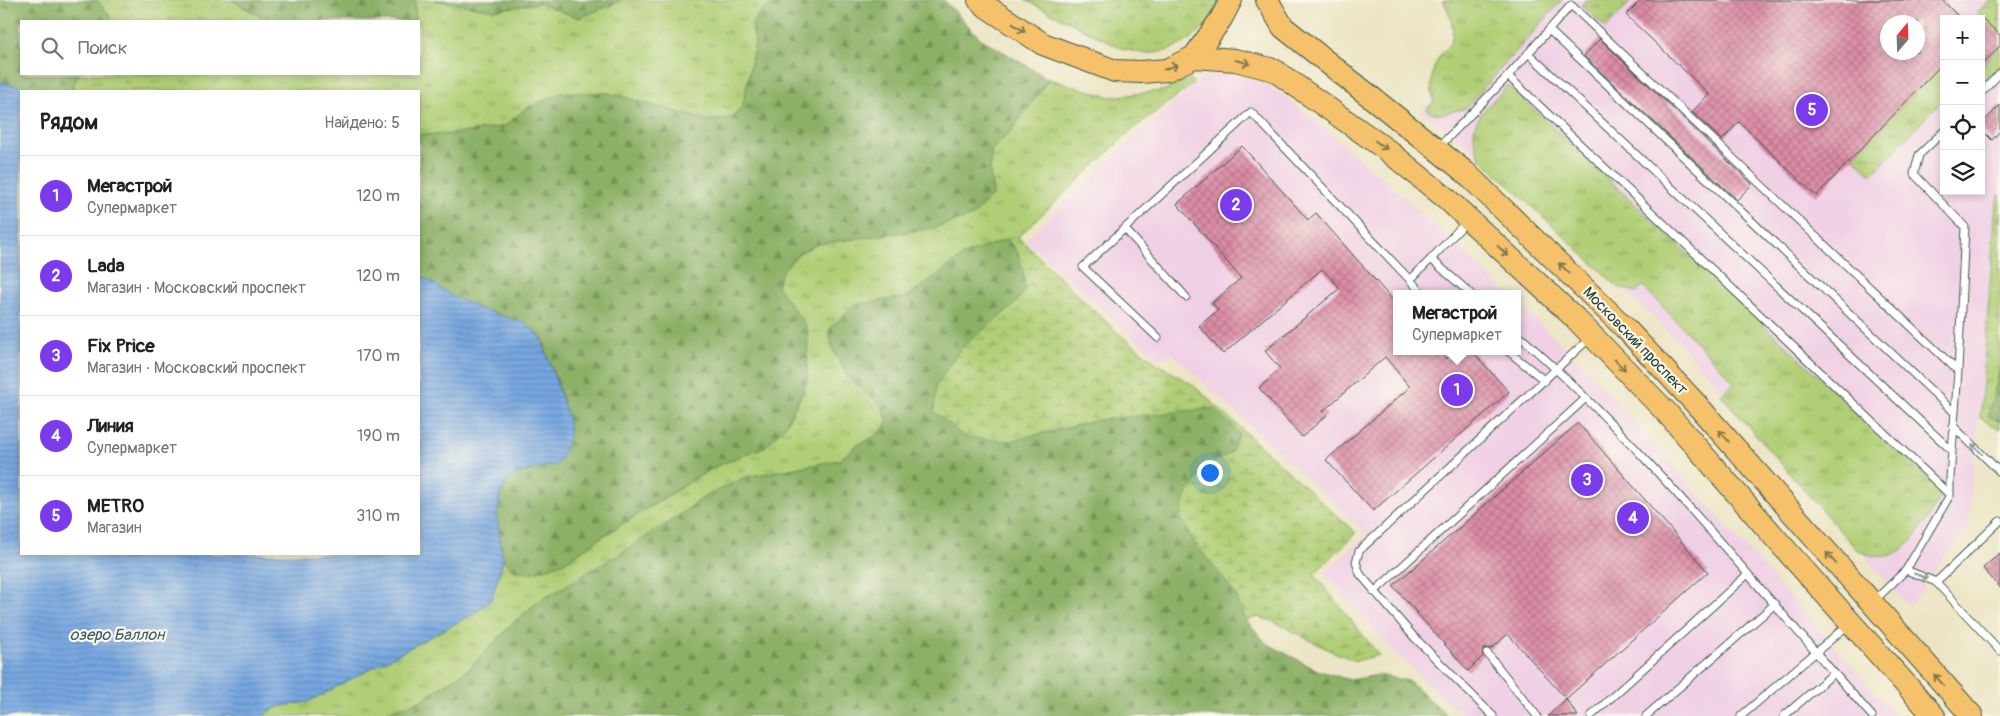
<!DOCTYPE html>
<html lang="ru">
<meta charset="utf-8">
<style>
:root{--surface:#fff;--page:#f2f2f2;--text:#202124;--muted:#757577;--line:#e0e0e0;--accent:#7c3aed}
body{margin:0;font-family:Pangolin,sans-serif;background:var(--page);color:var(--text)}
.controls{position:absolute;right:15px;top:15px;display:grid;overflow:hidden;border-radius:0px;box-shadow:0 2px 8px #0003}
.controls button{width:45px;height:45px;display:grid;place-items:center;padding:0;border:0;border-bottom:1px solid var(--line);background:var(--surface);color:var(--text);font:25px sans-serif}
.compass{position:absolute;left:1880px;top:15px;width:45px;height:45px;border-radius:50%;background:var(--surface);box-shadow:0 2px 8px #0003;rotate:19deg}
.you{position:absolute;left:1209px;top:472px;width:18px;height:18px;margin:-12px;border:4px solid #fff;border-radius:50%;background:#1a73e8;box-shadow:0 0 0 8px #1a73e833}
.badge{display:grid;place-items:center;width:32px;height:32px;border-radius:50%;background:var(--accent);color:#fff;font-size:16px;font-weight:700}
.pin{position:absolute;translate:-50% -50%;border:2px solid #fff;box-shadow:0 1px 5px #0006}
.popup{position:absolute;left:1393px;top:290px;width:128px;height:65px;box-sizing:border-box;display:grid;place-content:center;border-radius:0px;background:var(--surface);filter:drop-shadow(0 1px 4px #0005);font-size:16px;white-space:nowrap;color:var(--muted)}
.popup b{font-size:19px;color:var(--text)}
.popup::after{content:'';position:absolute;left:50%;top:100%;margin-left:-10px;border:10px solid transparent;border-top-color:var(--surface)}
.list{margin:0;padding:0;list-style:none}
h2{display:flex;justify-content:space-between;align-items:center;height:65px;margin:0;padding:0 20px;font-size:21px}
h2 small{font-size:16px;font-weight:400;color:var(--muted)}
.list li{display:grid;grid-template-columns:32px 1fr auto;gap:15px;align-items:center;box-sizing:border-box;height:80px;padding:0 20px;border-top:1px solid var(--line)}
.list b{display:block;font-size:19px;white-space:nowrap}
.list p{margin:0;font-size:16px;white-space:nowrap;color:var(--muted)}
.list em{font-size:16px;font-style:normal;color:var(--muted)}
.icon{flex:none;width:28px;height:28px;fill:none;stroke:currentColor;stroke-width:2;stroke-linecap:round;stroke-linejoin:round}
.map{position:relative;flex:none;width:2000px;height:716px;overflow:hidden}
.search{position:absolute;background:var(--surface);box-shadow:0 2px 8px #0003;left:20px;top:20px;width:400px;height:55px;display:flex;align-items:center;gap:12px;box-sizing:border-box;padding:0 18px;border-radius:0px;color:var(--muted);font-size:19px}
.panel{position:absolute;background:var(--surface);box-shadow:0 2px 8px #0003;left:20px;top:90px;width:400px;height:465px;border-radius:0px}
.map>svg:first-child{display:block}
.built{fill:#f0d0e5;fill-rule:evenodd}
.grass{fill:url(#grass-tufts);stroke:#688654}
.forest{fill:url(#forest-firs);stroke:#56774d}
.wetland{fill:url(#wetland-marsh);stroke:#688654}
.water{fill:url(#water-rules);stroke:#4a728a}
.building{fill:url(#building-cross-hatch);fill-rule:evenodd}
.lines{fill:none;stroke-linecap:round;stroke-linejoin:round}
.service-casing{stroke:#3e564a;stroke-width:9}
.primary-casing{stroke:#3e564a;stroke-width:24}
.service{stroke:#fff;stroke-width:7}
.primary{stroke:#f5c16b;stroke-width:22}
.oneway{stroke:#7f784d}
.oneway2{stroke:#8f9e9a}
.labels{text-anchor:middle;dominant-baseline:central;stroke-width:4.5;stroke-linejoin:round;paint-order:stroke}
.street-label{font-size:15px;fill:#1f3d34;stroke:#fbf7ec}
.water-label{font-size:16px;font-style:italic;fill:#395c68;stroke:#fbf7ec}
</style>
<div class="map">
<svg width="2000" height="716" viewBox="0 0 2000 716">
<defs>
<pattern id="grass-tufts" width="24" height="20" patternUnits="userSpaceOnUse" patternTransform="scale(1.25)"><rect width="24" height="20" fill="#b0ce75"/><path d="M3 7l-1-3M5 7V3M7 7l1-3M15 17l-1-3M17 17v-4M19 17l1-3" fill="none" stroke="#8fa861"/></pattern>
<pattern id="forest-firs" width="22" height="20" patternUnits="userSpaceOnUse" patternTransform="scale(1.25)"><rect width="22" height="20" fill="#8cb166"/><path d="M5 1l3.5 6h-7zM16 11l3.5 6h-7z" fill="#729155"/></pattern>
<pattern id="wetland-marsh" width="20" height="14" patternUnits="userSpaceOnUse" patternTransform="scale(1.25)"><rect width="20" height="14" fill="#b0ce75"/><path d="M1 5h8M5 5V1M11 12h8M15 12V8" fill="none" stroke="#8fa861"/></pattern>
<pattern id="water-rules" width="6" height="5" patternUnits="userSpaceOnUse" patternTransform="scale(1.25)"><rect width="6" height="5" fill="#76a6e0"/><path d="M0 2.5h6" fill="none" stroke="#6088b6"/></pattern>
<pattern id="building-cross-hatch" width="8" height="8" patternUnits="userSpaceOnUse" patternTransform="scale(1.25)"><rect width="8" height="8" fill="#dd8ca6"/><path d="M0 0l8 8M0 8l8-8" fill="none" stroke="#b37488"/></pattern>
</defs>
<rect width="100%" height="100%" fill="#fbf7ec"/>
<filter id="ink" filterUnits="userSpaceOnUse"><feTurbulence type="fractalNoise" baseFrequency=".02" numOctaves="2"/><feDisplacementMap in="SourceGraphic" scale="10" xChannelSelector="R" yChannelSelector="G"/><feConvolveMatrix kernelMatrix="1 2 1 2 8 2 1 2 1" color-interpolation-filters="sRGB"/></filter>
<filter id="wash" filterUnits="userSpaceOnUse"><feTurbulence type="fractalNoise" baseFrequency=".0096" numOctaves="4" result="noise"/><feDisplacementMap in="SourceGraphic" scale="20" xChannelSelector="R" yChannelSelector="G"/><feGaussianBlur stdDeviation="1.12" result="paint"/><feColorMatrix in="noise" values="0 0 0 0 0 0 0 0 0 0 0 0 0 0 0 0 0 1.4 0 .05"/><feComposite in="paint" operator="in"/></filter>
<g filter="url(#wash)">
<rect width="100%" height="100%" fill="#ece5c5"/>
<path class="built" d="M 1523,0 L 2000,0 L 2000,189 L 1968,525 L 1909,607 L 1674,336 L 1470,148 L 1421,111 ZM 1944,19 L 1981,19 L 1981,191 L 1944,191 ZM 1888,22 L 1918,22 L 1918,52 L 1888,52 Z
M 1219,74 L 1246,77 L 1278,91 L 1380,175 L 1508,294 L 1397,294 L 1397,351 L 1517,351 L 1517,302 L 1580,362 L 1896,716 L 1467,716 L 1442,696 L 1393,650 L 1325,573 L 1367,534 L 1172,353 L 1159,360 L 1025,240 L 1132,139 L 1204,77 Z"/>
<path class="grass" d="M 96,0 L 232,0 L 254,13 L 274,21 L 109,21 L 110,15 Z
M 415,0 L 434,0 L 494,10 L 539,3 L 579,18 L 622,0 L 777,0 L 776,3 L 761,11 L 752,24 L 755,42 L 743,106 L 732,118 L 710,121 L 608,93 L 526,108 L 505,126 L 456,134 L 419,135 L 419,91 L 71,91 L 79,74 L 419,74 L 419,21 L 415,21 Z
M 1025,0 L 1219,0 L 1208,23 L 1191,39 L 1170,50 L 1148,54 L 1123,49 Z
M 1443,0 L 1562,0 L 1466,108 L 1442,114 L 1431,113 L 1426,109 L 1434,102 C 1429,85 1431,72 1439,57 C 1442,51 1449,47 1451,41 C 1456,27 1449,12 1443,0 Z
M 1586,0 L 1632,0 L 1606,28 L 1581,5 Z
M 1989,0 L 2000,0 L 2000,35 L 1977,13 Z
M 2000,46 L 2000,67 L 1981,85 L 1981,66 Z
M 1944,62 L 1944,98 L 1872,175 L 1853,157 Z
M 1049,79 L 1111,97 L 1166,90 L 1191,79 L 1193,84 L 1134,128 L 1018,237 L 966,255 L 907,297 L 853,305 L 830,330 L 833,350 L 848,377 L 881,404 L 888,422 L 878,435 L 856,446 L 840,460 L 746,477 L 703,498 L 668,523 L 613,558 L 538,602 L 513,623 L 469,669 L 420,701 L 376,716 L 262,716 L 277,707 L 308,702 L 475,613 L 499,577 L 503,560 L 515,571 L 563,563 L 600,538 L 714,467 L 766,446 L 795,407 L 804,391 L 788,303 L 776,286 L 782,271 L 799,253 L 818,244 L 875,235 L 993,195 L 990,172 L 990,151 L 1010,132 Z
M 1508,85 L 1942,492 L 1940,499 C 1918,531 1902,574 1856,549 L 1721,395 L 1734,382 L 1643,286 L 1636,292 L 1618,287 L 1481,159 C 1462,122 1485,111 1508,85 Z
M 2000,194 L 2000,369 L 1989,416 L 2000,422 L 2000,429 L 1980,418 L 1996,203 Z"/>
<path class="forest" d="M 0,0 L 96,0 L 110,16 L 109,21 L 21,21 L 21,74 L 79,74 L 71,91 L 41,91 L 0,82 Z
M 232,0 L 415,0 L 415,21 L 274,21 L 254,13 Z
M 434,0 L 622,0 L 579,18 L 539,3 L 494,10 Z
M 777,0 L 944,0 L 980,38 L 1049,79 L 1010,132 L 991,151 L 990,172 L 993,195 L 973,216 L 934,228 L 818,244 L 799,253 L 782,271 L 777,286 L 808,329 L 807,382 L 786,425 L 766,446 L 714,467 L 600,538 L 563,563 L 532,573 L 515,571 L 503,560 L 497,518 L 500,495 L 509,479 L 521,472 L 557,464 L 567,414 L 542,338 L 525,323 L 481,309 L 452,296 L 419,274 L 419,135 L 456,134 L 505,126 L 526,108 L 564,92 L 608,93 L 710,121 L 732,118 L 743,106 L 755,42 L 752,24 L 761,11 L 776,3 Z
M 1007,239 C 1018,252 1028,271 1025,289 C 1022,304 973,338 960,349 L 1010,441 L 1098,420 L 1215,408 L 1239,434 L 1231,452 L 1205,468 L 1192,539 L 1236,595 L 1246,620 L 1266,643 L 1317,670 L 1350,680 L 1379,675 L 1409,681 L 1448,716 L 376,716 L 420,701 L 469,669 L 513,623 L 538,602 L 613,558 L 668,523 L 703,498 L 746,477 L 840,460 L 856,446 L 878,435 L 888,422 L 881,404 L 848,377 L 833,350 L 829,330 L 853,305 L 907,297 L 966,254 Z
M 2000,369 L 2000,422 L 1988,416 Z"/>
<path class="wetland" d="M 1018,237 L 1118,333 L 1159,365 L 1192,384 L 1356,533 L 1314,574 L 1379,655 L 1356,661 L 1331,651 L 1273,621 L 1258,617 L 1246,620 L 1236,595 L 1192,539 L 1180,515 L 1187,494 L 1205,468 L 1231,452 L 1239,434 L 1215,408 L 1098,420 L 1010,441 L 965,437 L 934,411 L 936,386 L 960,349 L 1014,305 L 1025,290 L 1024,275 L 1018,252 L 1007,239 Z"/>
<path class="water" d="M 0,82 L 41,91 L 21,91 L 21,554 L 419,554 L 419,274 L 452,296 L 481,309 L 525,323 L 541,337 L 567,414 L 570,434 L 564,452 L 557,464 L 521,472 L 509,479 L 500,495 L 497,518 L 503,560 L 492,599 L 475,613 L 308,702 L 277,707 L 262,716 L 0,716 Z"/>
<g id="blocks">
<path class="building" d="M 1641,0 L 1942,0 L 1961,19 L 1944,19 L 1944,62 L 1816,196 L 1739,122 L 1722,140 L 1692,112 L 1709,94 L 1626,15 ZM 1888,22 L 1918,22 L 1918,52 L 1888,52 Z
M 1981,17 L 2000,35 L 2000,46 L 1981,66 Z
M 1600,39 L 1752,184 L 1737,200 L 1584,56 Z
M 2000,105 L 2000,131 L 1992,140 L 1981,129 L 1981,124 Z
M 1242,146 L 1308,220 L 1316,213 L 1397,305 L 1397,351 L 1439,351 L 1446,359 L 1455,351 L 1472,351 L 1509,392 L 1373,511 L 1326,460 L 1410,387 L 1385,357 L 1323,411 L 1327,415 L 1302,437 L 1259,388 L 1280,369 L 1265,351 L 1340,288 L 1322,269 L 1223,354 L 1199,326 L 1218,310 L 1212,303 L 1241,278 L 1177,204 Z
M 1578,423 L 1708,572 L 1566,699 L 1508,634 L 1491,649 L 1487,648 L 1483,649 L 1483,656 L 1468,671 L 1393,586 Z
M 2000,553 L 2000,588 L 1983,568 Z
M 1566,699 L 1578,716 L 1548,716 Z"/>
</g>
</g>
<g filter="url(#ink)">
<use href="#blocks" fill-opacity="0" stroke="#3e564a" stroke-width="1"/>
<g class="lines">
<g class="service-casing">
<path id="service" d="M 1549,30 L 1954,412
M 1528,53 L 1951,450
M 1508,76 L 1950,495
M 1981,93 L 2000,73
M 1944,131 L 1919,155 L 1914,174 L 1965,227 L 1958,371
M 1439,147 L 1508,76 L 1571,5 L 1958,371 L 1950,478 L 1950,495 L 1906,570 L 1874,601
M 1126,230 L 1186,297
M 1431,259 L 1467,221
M 1423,294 L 1410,280 L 1431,259 L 1471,294
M 1517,334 C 1634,436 1732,557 1834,673 L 1784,716
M 1158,338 L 1083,267 L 1251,112 L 1410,280
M 1508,351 L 1545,381
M 1953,426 L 2000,472
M 1906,570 L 1936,582 L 2000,651
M 1936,582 L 2000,521
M 1374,592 L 1586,398
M 1487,653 L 1537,716
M 1834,673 L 1872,716
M 1493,716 L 1414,637 L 1360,574 L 1356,562 L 1359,551 L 1591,337
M 1591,716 L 1748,574
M 1646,716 L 1775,604
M 1741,716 L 1849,624"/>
</g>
<g class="primary-casing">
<path id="primary" d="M 979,0 L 987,7 L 1043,44 L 1115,71 L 1141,72 L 1167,70 L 1194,57 L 1221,19 L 1231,0
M 1267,0 L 1283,27 L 1465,172 L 1625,328 L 1697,405 L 1972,716
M 1194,57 L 1235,60 L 1274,70 L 1387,150 L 1447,199 L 1576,319 L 1667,413 L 1778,541 L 1934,716"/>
</g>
<use href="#service" class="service"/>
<use href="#primary" class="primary"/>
</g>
<defs><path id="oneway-shaft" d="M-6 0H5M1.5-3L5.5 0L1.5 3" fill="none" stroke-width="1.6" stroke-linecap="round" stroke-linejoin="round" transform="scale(1.25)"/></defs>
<g class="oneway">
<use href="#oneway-shaft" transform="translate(1019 28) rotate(33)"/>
<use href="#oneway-shaft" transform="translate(1243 62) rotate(15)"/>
<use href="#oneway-shaft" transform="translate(1171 67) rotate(-20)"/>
<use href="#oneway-shaft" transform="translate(1381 145) rotate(35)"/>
<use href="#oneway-shaft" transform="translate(1503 251) rotate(43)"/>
<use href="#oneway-shaft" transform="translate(1564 268) rotate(-136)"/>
<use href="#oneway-shaft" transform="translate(1620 365) rotate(46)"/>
<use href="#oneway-shaft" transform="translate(1724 436) rotate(-131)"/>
<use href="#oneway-shaft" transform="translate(1831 558) rotate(-131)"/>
<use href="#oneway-shaft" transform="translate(1939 680) rotate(-132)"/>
</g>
<g class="oneway2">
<use href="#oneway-shaft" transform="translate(1977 449) rotate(-135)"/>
<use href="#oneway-shaft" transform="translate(1921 576) rotate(21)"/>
</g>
</g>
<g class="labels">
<g class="street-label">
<text transform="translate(1635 341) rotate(46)">Московский проспект</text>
</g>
<g class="water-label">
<text x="117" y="635">озеро Баллон</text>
</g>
</g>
</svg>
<div class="controls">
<button>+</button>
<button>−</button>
<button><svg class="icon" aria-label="locate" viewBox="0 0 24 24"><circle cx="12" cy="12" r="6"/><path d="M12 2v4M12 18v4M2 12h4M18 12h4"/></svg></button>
<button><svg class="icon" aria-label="layers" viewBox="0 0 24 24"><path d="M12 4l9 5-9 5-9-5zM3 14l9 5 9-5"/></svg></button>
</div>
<svg class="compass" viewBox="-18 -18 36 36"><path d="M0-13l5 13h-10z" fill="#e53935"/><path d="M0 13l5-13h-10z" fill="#757577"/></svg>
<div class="you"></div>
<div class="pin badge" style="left:1457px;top:390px">1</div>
<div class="popup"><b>Мегастрой</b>Супермаркет</div>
<div class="pin badge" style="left:1236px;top:205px">2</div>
<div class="pin badge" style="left:1587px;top:480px">3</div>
<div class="pin badge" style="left:1633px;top:518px">4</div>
<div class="pin badge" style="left:1812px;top:110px">5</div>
<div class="search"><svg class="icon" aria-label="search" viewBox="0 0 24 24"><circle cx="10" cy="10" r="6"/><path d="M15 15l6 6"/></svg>Поиск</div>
<section class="panel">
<h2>Рядом<small>Найдено: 5</small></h2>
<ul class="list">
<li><span class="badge">1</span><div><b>Мегастрой</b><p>Супермаркет</p></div><em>120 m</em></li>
<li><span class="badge">2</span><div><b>Lada</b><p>Магазин · Московский проспект</p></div><em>120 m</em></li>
<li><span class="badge">3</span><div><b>Fix Price</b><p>Магазин · Московский проспект</p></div><em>170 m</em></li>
<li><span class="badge">4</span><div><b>Линия</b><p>Супермаркет</p></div><em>190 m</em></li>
<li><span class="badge">5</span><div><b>METRO</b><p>Магазин</p></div><em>310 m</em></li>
</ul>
</section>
</div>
